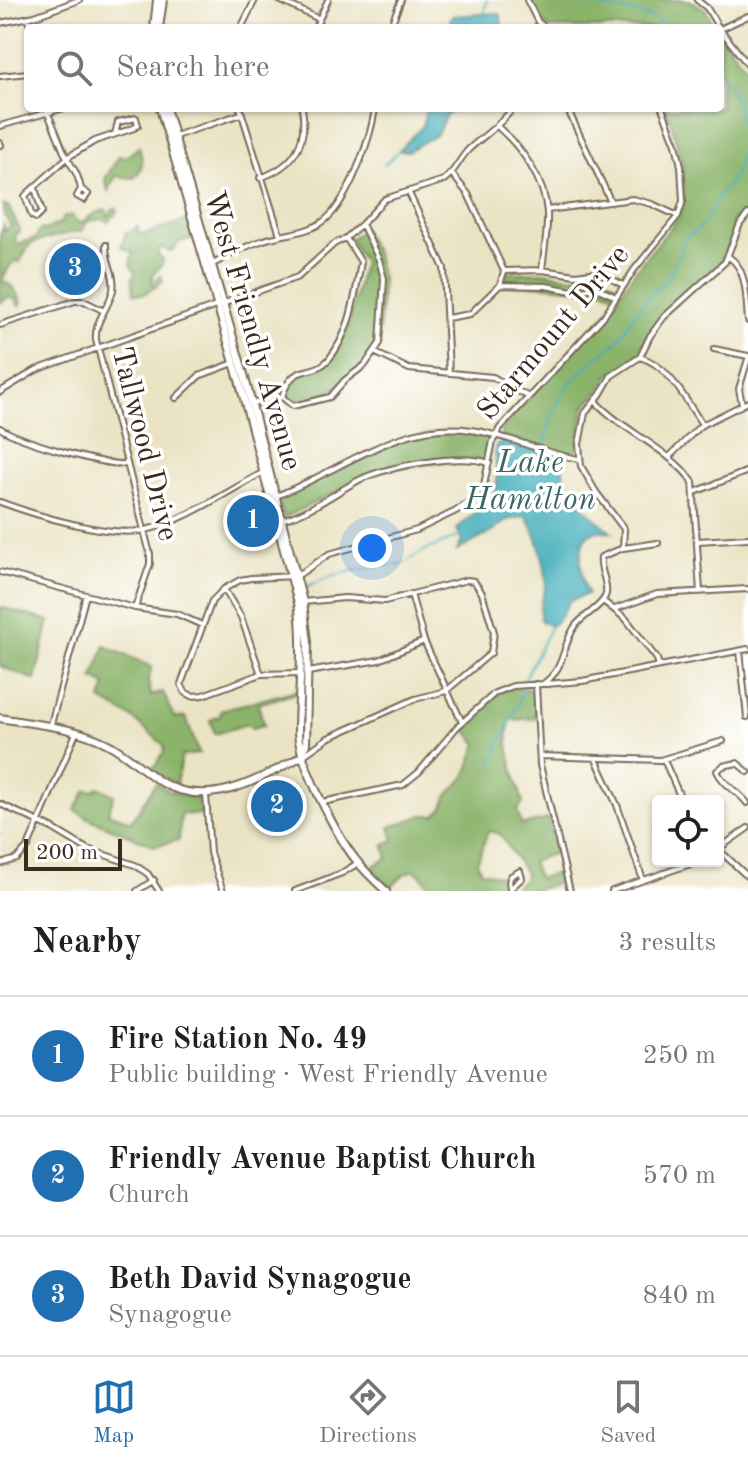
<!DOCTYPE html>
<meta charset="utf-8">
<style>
:root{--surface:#fff;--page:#f2f2f2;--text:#202124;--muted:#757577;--line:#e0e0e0;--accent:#1f6fb2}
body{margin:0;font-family:"Old Standard TT",serif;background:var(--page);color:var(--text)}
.controls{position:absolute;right:24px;bottom:24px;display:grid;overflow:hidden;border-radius:8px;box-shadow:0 2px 6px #0004}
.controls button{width:72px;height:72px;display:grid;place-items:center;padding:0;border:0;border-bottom:2px solid var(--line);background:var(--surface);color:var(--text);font:40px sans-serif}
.scale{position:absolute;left:24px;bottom:20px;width:98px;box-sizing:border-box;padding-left:8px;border:4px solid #3b2a1e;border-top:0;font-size:22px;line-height:28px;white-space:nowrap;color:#3b2a1e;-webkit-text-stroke:6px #fff;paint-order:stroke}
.you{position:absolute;left:372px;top:548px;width:28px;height:28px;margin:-20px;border:6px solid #fff;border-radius:50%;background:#1a73e8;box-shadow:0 0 0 12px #1a73e833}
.badge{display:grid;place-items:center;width:52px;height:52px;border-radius:50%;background:var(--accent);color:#fff;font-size:26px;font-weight:700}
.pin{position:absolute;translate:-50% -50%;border:4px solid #fff;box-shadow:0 2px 8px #0006}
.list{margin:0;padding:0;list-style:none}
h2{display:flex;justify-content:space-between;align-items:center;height:104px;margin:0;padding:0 32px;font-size:34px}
h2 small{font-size:26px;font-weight:400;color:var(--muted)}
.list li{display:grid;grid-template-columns:52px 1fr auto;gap:24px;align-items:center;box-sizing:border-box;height:120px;padding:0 32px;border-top:2px solid var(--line)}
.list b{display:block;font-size:30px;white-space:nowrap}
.list p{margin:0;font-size:26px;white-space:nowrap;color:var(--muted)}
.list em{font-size:26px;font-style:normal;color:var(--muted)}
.icon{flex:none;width:44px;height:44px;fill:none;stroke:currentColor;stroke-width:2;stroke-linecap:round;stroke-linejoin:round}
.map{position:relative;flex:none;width:748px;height:891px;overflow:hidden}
.search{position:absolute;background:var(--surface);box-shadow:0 2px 6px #0004;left:24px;right:24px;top:24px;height:88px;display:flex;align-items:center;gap:20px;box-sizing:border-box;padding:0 28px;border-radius:8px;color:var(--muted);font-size:30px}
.sheet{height:464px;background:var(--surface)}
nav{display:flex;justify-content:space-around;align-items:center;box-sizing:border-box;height:112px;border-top:2px solid var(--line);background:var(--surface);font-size:22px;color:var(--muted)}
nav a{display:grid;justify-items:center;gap:4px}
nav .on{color:var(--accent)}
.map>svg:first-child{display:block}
.forest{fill:#8bb46a;stroke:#636f44;stroke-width:2}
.water{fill:#3cacb8;stroke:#3c6b6b;stroke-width:2}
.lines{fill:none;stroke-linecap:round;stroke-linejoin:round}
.stream{stroke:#3cacb8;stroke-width:2}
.minor-casing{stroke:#786b58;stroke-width:8}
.major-casing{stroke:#786b58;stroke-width:10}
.minor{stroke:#fff;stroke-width:4}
.major{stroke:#fff;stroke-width:6}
.labels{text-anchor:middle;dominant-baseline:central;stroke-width:7;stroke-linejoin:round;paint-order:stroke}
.street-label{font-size:30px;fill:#3b2a1e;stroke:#fff}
.water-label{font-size:32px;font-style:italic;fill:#3b6463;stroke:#fff}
</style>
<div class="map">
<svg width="748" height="891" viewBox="0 0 748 891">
<rect width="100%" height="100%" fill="#fff"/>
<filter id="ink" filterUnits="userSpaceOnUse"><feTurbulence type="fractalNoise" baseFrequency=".0125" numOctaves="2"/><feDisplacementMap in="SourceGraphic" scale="16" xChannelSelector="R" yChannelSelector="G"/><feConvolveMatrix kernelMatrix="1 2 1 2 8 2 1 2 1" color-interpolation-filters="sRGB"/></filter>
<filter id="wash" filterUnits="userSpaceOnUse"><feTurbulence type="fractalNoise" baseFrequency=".006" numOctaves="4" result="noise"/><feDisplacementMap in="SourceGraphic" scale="32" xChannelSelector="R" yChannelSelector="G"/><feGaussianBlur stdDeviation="1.8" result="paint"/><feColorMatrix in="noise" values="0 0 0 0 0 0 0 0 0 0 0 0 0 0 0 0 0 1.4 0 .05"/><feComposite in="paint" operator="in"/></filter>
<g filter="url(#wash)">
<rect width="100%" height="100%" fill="#eae4c5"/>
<path class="forest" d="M 529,0 L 690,0 L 705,9 L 716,28 L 549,28 L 539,20 Z
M 720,35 L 748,70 L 748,211 L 738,223 L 728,252 L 718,266 L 657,321 L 637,356 L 610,374 L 598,393 L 585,406 L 577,451 L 569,455 L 503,436 L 500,429 L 603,319 L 635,271 L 676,221 L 684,201 L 683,170 L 671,122 L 664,108 L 720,108 Z
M 139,147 C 143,161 145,167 134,178 L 116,176 L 108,191 L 105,179 L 119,156 L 126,157 Z
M 3,205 L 8,206 L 20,230 L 19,233 L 16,233 L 15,243 L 17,244 L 36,238 L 39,230 L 48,229 L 62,221 L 63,217 L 71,215 L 77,222 L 82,223 C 89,216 97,212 106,210 L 108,217 L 113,209 L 117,208 L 117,212 L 108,222 L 103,219 L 88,221 L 82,231 C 76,231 33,242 30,245 C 26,249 23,258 19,263 L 17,260 C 10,264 3,275 3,282 C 12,284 19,294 22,303 L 19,306 L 15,299 L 9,297 L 0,303 L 0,234 L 4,225 L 5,231 L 11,226 L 5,216 Z
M 184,221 L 188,222 L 192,238 L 178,243 L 175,249 L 168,252 L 163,247 L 158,251 L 159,257 L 163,259 L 162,265 L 151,276 L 154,278 L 151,283 L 154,284 L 161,275 L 163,282 L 144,294 L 134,294 L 132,280 L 135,272 L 130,264 L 133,253 L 121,246 L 126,232 L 128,234 L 138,226 L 138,233 L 145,234 Z
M 363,229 L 376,255 L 382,279 L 379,338 L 374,352 L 363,365 L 322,399 L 291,403 L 284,394 L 294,376 L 324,365 L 332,358 L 348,329 L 363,262 L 350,239 Z
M 543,272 L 571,277 L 598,274 L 620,286 L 614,294 C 593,283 591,291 570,288 C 547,286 529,283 505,285 L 503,282 L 506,273 Z
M 441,432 L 467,432 L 487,436 L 490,443 L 487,461 L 465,458 L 378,471 L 284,518 L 278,497 C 333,474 381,440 441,432 Z
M 0,607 L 49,621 L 35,680 L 0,666 Z
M 105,646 L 152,667 L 148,681 L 151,696 L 163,692 L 174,718 L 186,717 L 199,754 L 182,756 L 176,784 L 152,770 L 164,752 L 164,745 L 131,717 L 101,700 L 106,685 L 93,678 Z
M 514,688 L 534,689 L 536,718 L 511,720 C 501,742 517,780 523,803 L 517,811 L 522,825 L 548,819 L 556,853 L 532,861 L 538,879 L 560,872 L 563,881 L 533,891 L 515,891 L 516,885 L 524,880 L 525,873 L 500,834 L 488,831 L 477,863 L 481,871 L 506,878 L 508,891 L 435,891 L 415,870 L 404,874 L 391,887 L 371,867 L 388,858 L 384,844 L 394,840 L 390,827 L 423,815 L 435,815 L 442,809 L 448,795 L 465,777 L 478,744 L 463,726 L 500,692 Z
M 297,690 L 297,693 L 258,704 L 264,725 L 252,728 L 247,724 L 215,734 L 210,720 L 220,716 L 221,710 Z
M 156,783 L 171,792 L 202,800 L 203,815 L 181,814 L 179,840 L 155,846 L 92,820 L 75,810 L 86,790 L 93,791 L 98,787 L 114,795 L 108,813 L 131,821 Z"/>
<path class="water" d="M 497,13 L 501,15 L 502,28 L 450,28 L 450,20 L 452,16 Z
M 426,108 L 461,108 L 446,115 L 437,134 L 408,151 L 398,151 L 423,126 Z
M 505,440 L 563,456 C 557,487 591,515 612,532 C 606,531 593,530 587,536 C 577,548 581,581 588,594 L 569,601 L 562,615 L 551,626 L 541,621 C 537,608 544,597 546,584 C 547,566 536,531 526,516 L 507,520 L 492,532 L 457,551 L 462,540 L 457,529 L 491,498 L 497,487 L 495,447 Z"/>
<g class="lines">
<path class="stream" d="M 574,0 C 582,6 590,4 599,6 C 624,14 647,9 668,28
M 484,14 L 487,0
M 384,165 L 399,150
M 544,448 L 551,417 L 568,385 L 592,361 L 617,342 L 640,306 L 668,278 L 687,236 C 705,228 708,216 717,199 C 721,190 730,183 735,174 C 748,142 743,101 720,75
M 306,587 L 334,575 L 372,567 L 402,564 L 426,550 L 463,535
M 489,769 L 522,694 L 525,678 L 551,626
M 0,834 L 1,834"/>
</g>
</g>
<g filter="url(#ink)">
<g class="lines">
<g class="minor-casing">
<path id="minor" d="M 279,0 L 319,19
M 527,0 L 538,22 L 546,28
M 697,0 L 707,8 L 719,28
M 28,17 L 30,28
M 0,23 L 35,16 L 79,0
M 241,28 L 255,0
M 315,28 L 328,0
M 390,28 L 401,0
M 720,29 L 748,65
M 720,29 L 748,16
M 0,76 L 28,73
M 240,108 L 280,235
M 567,108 L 610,200
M 48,114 C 54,126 59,140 64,152 C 71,167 77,169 81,189 L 77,196 L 84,200 L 88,194 L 81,189
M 0,126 L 64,108
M 498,127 C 521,147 545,180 547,213 C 548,231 544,251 542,270
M 175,136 L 241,114
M 0,143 L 1,145
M 452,174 L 468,194 L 504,271 L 500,285
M 260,178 C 294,166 308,144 302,108
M 35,188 L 42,212 L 36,218 L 32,216 L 25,196 L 28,193 L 68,157 L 95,141 L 134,128 L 138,125 L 136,118 L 118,122 L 115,134
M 408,191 L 444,268 L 449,373
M 547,210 L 633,199 L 652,204 L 678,216
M 106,245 C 105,261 116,274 113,290 C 109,308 94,321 96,340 L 150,554 L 150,564 L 135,608
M 729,257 C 748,270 746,299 748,321
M 211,265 C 228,257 244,246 261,241 C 280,234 304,234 321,223 C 347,207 371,138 375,108
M 504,271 L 542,270 L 576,275 L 598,272 L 623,285
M 500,285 L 546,286 L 572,291 L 596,288 L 616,297
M 447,318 L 470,314 L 500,285
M 0,325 L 75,301 L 84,301 L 104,311
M 714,349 L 748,356
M 376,353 L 409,369 L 493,377 L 527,396
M 640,357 C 669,365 686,401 702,424
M 0,392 L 36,370 L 298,277 L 334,244 L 346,238 L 362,224 L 385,199 L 444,180 C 456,171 459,159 469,149 C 484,135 501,125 513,108
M 282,397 L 293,406 L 330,397 L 345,380 L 365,365 L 380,343 L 384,279 L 379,260 L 362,224
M 282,397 C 293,360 312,379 329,359 C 351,332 355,295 361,262 L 346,238
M 176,398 L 199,376 L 234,363
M 595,401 C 624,432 667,447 693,482 L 700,592
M 251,404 L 282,397
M 742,404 L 739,389 L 748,359
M 0,428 C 19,441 105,466 127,464
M 669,457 L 700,426 L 748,402
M 695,492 L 748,471
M 276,496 C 338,473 400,419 471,430 C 508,435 542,453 578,459
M 0,502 C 35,515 110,538 146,530 C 187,520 226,492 264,472
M 281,520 C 309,513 333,494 359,480 C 388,466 459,453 489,463
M 698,541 L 748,538
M 623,548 L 624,529 L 596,492 L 581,466 L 579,444 L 585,413 L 600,395 L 611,376 L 640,357 L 650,336 L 664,317 L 725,262 L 740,224 L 748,214
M 0,572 L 135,608 L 177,614 L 202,625
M 224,589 L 241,617 L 261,674
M 411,594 L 424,641 L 462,722
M 603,601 L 626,619 L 657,659 L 659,666
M 303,602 L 345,598 L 385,601 L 467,580 L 474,581 L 482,593 L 494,632 L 491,653 L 446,691 L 415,699 L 328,738 L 304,755
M 615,609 L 657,594 L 748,589
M 740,651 L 747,717
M 308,672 L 379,660 L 424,641
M 301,673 L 261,674 L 203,695 L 192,696 L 185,692 L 181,684 L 212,601 L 224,589 L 240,580 L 251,578 L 297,576 L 329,554 L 417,530 L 456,511 L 472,500 L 484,485 L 493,441 L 500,428 L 604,316 L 634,270 L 678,216 L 683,201 L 681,166 L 676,144 L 662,108
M 536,684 L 540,765 L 570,891
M 546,684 L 582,681 L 748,649
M 51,724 L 86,595
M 540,756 L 660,760 L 723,741
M 596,759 L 617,805 L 643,880
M 664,760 L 682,801
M 206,794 L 210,853 L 223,891
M 323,802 L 403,785 L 419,772 L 457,727 L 495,693 L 513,686 L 543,684 C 567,667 561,645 576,625 C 584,615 603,606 606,594 C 608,581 599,570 601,557 L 623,548 L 658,543
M 747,803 C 738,791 723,785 717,771 L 723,766 L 737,763 L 748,772
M 0,804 L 52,828 L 87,849 L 135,865 L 148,874 L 159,891
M 718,849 L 748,877
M 718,849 L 748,828
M 0,864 L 17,859 L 28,847 L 76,733
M 510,889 L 522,878 L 520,871 L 511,876 C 508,881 509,886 511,891
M 137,891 L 154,880
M 295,891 L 342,873 L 358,863
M 612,891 L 699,861"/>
</g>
<g class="major-casing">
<path id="major" d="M 154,28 L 157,0
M 159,28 L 163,0
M 160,108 L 239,380 L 298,603 C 305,646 298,689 298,732 C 299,763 336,835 356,860 C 365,872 375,881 386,891
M 166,108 L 245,378 L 303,602 L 308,642 L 306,744 L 303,752
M 0,718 C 37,725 72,726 106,743 C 127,753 142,770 161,782 C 209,811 261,778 304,755"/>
</g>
<use href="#minor" class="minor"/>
<use href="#major" class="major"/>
</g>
</g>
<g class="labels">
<g class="street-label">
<text transform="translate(252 331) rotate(74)">West Friendly Avenue</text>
<text transform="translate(554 333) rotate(-50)">Starmount Drive</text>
<text transform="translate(144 444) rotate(76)">Tallwood Drive</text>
</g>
<g class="water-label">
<text x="530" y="464">Lake<tspan x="530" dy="37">Hamilton</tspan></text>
</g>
</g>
</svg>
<div class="controls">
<button><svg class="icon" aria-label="locate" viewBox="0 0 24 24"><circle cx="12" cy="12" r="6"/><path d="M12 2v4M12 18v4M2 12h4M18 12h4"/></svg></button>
</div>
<div class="scale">200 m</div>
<div class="you"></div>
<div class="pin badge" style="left:253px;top:521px">1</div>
<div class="pin badge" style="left:277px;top:806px">2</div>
<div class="pin badge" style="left:75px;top:269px">3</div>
<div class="search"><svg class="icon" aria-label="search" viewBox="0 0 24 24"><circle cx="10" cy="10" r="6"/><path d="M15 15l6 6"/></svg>Search here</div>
</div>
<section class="sheet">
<h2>Nearby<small>3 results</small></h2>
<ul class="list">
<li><span class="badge">1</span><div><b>Fire Station No. 49</b><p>Public building · West Friendly Avenue</p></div><em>250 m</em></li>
<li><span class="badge">2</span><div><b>Friendly Avenue Baptist Church</b><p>Church</p></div><em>570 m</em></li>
<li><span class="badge">3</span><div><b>Beth David Synagogue</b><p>Synagogue</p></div><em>840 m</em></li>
</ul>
</section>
<nav>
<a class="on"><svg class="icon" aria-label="map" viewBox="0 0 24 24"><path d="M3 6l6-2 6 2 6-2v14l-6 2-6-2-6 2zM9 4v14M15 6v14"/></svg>Map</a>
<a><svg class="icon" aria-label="directions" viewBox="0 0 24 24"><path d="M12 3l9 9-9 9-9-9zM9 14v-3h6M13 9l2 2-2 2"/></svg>Directions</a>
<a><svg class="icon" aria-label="saved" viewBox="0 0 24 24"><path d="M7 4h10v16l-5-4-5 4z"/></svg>Saved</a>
</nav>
